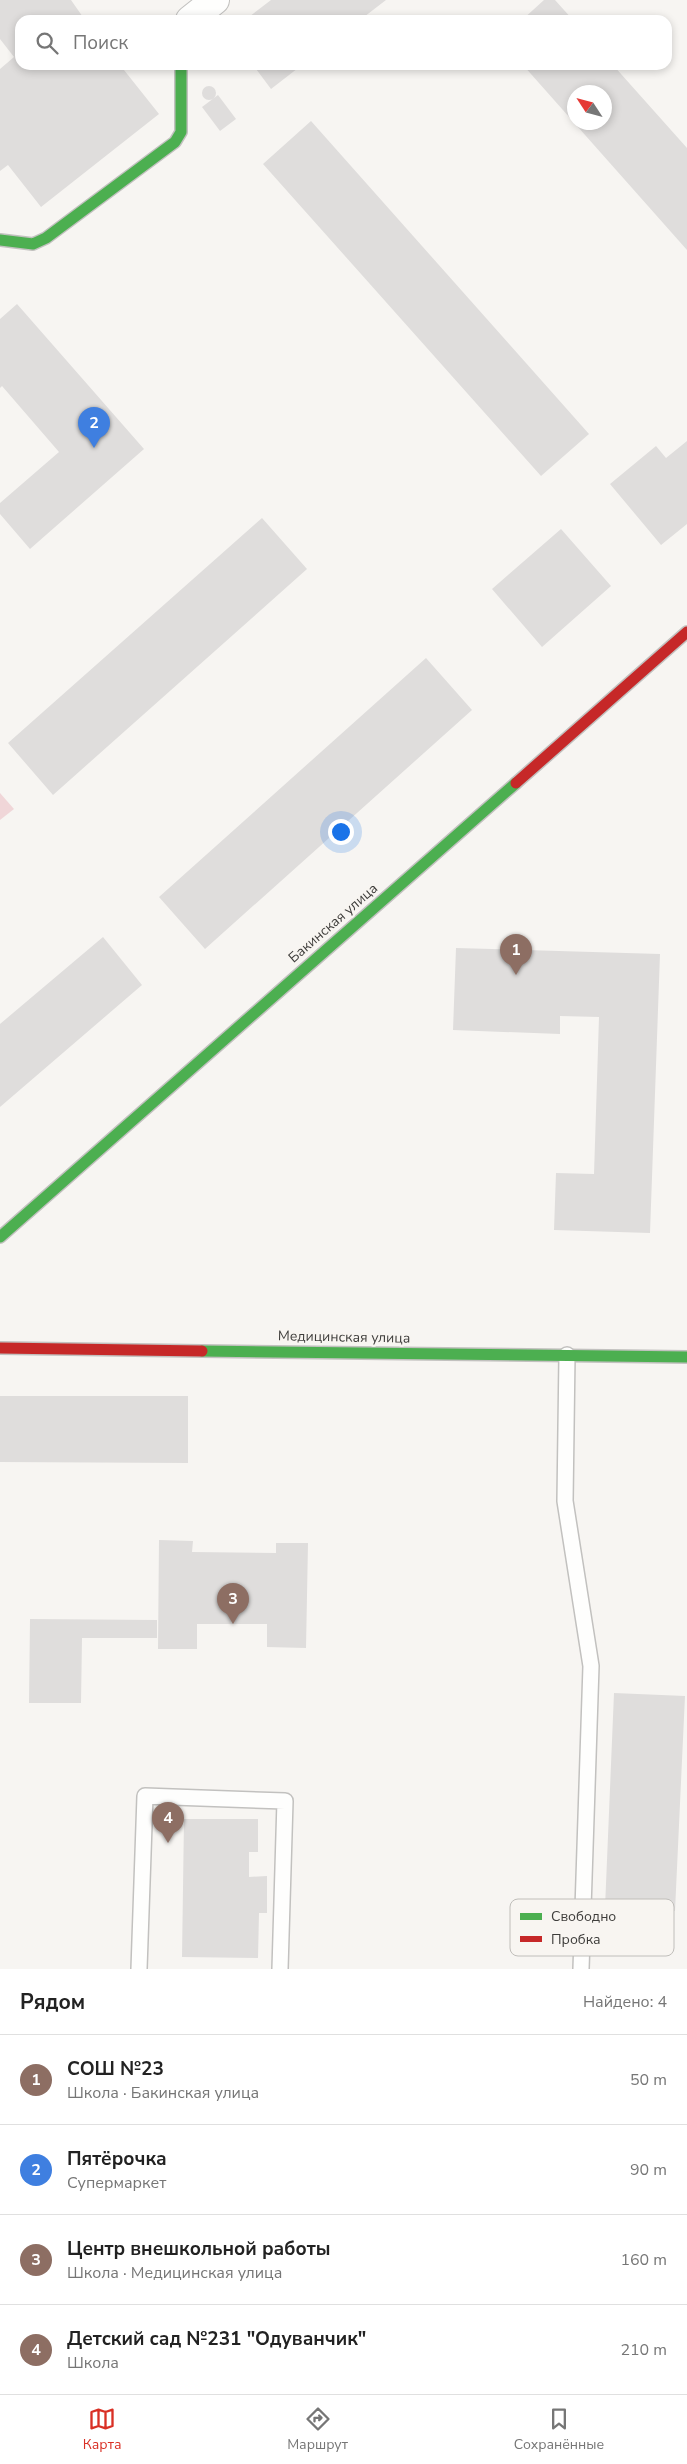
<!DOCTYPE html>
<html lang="ru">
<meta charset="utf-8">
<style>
:root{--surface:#fff;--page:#f2f2f2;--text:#222;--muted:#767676;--line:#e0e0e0;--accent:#d93025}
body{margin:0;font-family:"Nunito Sans",sans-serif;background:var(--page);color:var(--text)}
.compass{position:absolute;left:567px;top:85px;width:45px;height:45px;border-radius:50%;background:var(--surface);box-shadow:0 2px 8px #0003;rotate:306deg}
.you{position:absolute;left:340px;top:831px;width:18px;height:18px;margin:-12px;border:4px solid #fff;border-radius:50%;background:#1a73e8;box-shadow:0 0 0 8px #1a73e833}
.badge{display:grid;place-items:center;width:32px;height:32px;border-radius:50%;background:var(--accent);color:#fff;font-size:16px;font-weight:700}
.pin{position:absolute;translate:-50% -41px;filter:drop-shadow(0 1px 2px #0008)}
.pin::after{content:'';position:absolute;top:26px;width:18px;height:15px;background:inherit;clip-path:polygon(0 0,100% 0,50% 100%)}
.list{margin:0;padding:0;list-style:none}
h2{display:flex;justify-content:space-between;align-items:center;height:65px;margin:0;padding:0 20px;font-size:21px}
h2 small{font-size:16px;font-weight:400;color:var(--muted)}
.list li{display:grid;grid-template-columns:32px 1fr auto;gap:15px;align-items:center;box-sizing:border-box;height:90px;padding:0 20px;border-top:1px solid var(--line)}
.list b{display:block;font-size:19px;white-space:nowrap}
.list p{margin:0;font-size:16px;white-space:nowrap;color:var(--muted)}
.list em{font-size:16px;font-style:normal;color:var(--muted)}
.icon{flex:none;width:28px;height:28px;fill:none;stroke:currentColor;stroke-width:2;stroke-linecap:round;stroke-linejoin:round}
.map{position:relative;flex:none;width:687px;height:1969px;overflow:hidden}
.search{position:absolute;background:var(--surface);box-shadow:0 2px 8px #0003;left:15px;right:15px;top:15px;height:55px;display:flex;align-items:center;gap:12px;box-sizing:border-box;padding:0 18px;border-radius:15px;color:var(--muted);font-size:19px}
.sheet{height:425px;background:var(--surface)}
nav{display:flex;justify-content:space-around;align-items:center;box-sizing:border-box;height:70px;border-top:1px solid var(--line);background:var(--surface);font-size:14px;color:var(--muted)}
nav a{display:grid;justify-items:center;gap:2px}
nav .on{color:var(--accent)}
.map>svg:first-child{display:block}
.green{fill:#f0d6d8}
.building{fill:#dfdddc;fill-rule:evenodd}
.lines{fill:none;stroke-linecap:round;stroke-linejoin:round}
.lane-casing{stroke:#c2c1bf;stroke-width:18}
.street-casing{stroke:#c2c1bf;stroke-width:30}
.fast-casing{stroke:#c2c1bf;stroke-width:14}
.jam-casing{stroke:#c2c1bf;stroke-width:14}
.lane{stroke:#fefefd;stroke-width:15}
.street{stroke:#fefefd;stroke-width:28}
.fast{stroke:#4caf50;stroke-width:11}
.jam{stroke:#c62828;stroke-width:11}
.labels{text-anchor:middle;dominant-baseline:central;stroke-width:4.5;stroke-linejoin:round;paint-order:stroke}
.street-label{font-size:14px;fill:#3e3d3b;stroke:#f8f5f1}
.key{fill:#f8f5f1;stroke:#c0beba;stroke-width:1}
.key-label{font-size:14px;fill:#3e3d3b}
</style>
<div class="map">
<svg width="687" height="1969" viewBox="0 0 687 1969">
<rect width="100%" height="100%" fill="#f7f5f2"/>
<path class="green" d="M 0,793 L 14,809 L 0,820 Z"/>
<path class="building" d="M 0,0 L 71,0 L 85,20 L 20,20 L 20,65 L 120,65 L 159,114 L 41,207 L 8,165 L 0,171 L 0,69 L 14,57 L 0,39 Z
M 271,0 L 386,0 L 360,20 L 245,20 Z
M 544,0 L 555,0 L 573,20 L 522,20 Z
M 253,65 L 302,65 L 271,89 Z
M 523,65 L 613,65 L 687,148 L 687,250 ZM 574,92 L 604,92 L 604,122 L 574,122 Z
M202 93a7 7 0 1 1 14 0a7 7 0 1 1-14 0Z
M 218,95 L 236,119 L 220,131 L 202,107 Z
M 311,121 L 589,434 L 541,476 L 263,164 Z
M 17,304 L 144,449 L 30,549 L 0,514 L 0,503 L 59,452 L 2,386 L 0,388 L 0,319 Z
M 687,441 L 687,524 L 661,545 L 610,484 L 656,446 L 666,458 Z
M 262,518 L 307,569 L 53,795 L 8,743 Z
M 561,529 L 611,586 L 542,647 L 492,589 Z
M 426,658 L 472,710 L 205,949 L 159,897 Z
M 103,937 L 142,985 L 0,1107 L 0,1024 Z
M 456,948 L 660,954 L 650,1233 L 554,1230 L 556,1173 L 594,1174 L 599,1017 L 560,1016 L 560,1034 L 453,1030 Z
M 0,1396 L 188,1396 L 188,1463 L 0,1462 Z
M 159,1540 L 193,1541 L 192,1552 L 276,1553 L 276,1543 L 308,1543 L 306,1648 L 267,1647 L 267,1624 L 197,1624 L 197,1649 L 158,1649 Z
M 30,1619 L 157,1620 L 157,1638 L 82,1638 L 81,1703 L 29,1703 Z
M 614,1693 L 685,1696 L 675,1911 L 605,1908 Z
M 184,1819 L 258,1819 L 258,1852 L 249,1852 L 249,1877 L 267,1876 L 267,1913 L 259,1913 L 258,1958 L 182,1957 Z"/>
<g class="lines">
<g class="lane-casing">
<path id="lane" d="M 567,1355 L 565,1501 L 591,1666 L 581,1969
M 139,1969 L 145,1796 L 285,1801 L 280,1969"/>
</g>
<g class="street-casing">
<path id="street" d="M 190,20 L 215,0"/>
</g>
<g class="fast-casing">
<path id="fast" d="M 0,240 L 33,244 L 46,238 L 175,142 L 181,132 L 181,65
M 0,1237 L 516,783
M 202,1351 L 687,1357"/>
</g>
<g class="jam-casing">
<path id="jam" d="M 516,783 L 687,632
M 0,1348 L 202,1351"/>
</g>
<use href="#lane" class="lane"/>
<use href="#street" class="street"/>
<use href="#fast" class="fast"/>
<use href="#jam" class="jam"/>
</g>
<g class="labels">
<g class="street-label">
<text transform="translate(333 923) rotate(-41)">Бакинская улица</text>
<text transform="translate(344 1337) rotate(1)">Медицинская улица</text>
</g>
</g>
<rect x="510" y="1899" width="164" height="57" rx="8" class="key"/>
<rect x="520" y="1913" width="22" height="7" fill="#4caf50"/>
<rect x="520" y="1936" width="22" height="6" fill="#c62828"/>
<g class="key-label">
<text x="551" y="1921">Свободно</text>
<text x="551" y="1944">Пробка</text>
</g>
</svg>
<svg class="compass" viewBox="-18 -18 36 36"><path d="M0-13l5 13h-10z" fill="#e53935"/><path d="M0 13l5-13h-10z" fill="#767676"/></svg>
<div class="you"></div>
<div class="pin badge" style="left:516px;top:975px;background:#8d6e63">1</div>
<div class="pin badge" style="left:94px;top:448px;background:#3f7fe0">2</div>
<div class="pin badge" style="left:233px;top:1624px;background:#8d6e63">3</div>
<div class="pin badge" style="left:168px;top:1843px;background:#8d6e63">4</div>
<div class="search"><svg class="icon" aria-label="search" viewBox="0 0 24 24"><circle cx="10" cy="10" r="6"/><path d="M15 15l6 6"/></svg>Поиск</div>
</div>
<section class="sheet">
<h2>Рядом<small>Найдено: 4</small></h2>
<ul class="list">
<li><span class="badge" style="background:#8d6e63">1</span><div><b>СОШ №23</b><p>Школа · Бакинская улица</p></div><em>50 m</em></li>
<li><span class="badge" style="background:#3f7fe0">2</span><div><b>Пятёрочка</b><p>Супермаркет</p></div><em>90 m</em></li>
<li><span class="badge" style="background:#8d6e63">3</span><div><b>Центр внешкольной работы</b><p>Школа · Медицинская улица</p></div><em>160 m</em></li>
<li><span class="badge" style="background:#8d6e63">4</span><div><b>Детский сад №231 &quot;Одуванчик&quot;</b><p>Школа</p></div><em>210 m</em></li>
</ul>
</section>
<nav>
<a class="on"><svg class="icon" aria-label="map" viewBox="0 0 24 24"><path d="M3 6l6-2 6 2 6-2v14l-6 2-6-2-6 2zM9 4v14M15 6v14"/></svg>Карта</a>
<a><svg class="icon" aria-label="directions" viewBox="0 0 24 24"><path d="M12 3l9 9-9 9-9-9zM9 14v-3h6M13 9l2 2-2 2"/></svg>Маршрут</a>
<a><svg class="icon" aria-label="saved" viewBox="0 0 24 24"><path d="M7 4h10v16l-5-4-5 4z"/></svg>Сохранённые</a>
</nav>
